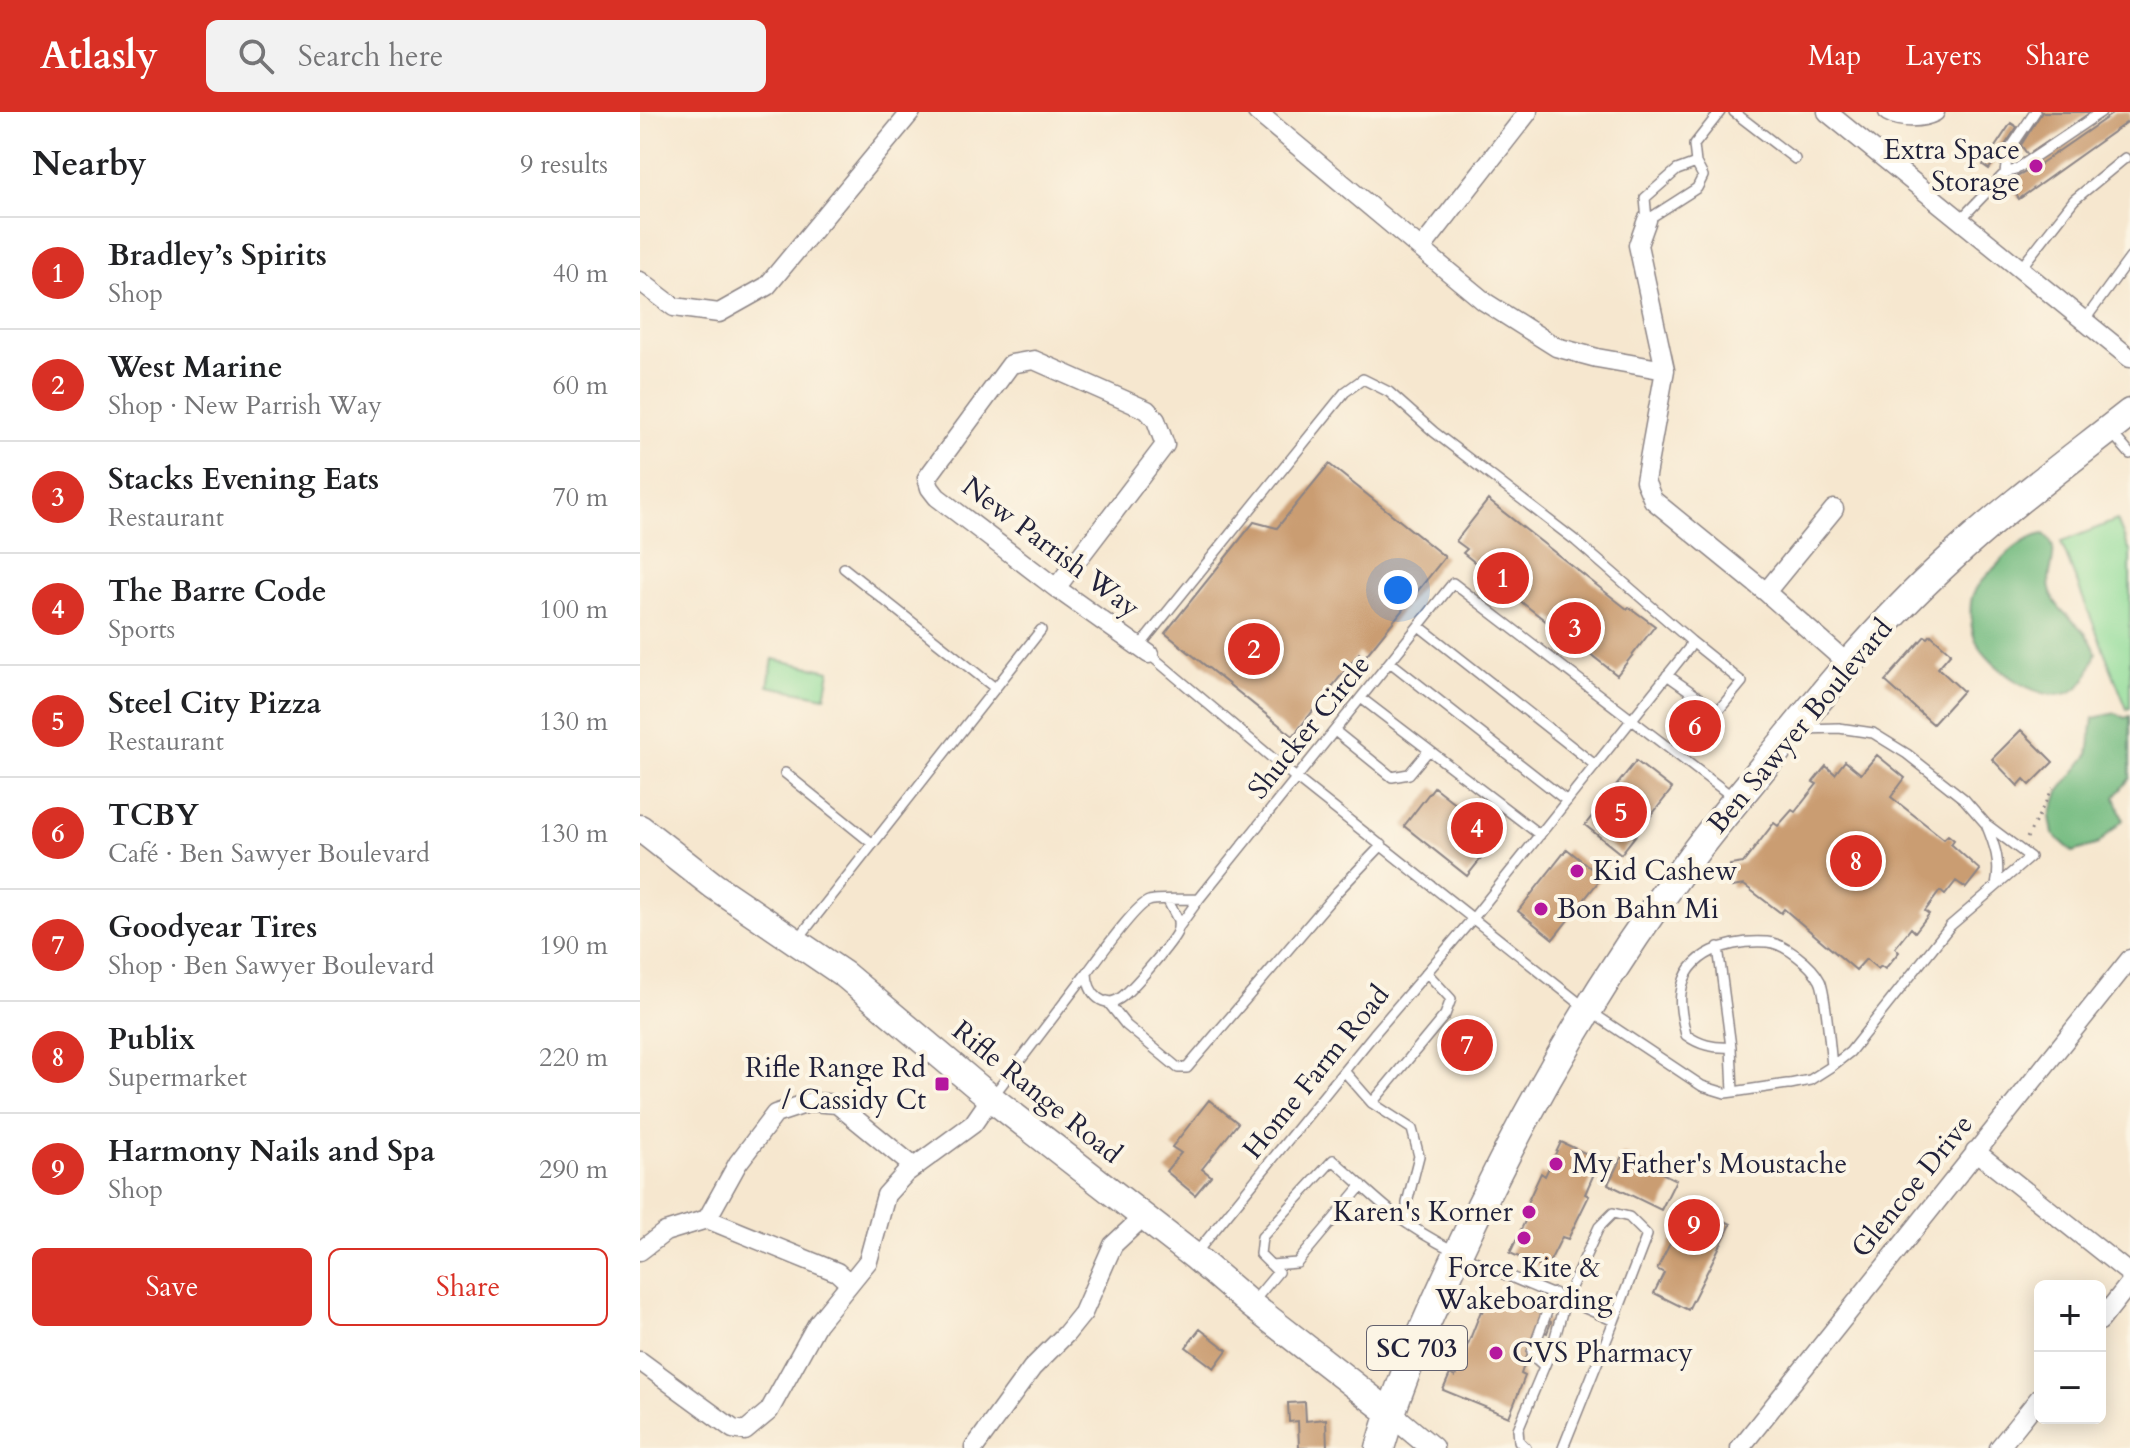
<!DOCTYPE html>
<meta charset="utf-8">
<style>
:root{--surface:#fff;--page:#f2f2f2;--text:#202124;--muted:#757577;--line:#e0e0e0;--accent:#d93025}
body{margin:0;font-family:Cardo,serif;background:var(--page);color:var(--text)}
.controls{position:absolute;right:24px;bottom:24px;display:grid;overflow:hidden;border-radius:12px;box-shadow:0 4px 20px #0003}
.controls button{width:72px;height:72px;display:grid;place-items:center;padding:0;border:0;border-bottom:2px solid var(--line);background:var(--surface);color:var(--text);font:40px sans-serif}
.you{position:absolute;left:758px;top:478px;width:28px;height:28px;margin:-20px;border:6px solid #fff;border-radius:50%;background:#1a73e8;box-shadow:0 0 0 12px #1a73e833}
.badge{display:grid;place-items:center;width:52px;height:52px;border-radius:50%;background:var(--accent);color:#fff;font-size:26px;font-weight:700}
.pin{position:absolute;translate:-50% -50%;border:4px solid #fff;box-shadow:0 2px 8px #0006}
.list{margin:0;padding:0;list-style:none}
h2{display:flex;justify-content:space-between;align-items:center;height:104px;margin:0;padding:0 32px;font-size:34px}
h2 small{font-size:26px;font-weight:400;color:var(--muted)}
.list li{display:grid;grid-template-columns:52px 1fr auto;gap:24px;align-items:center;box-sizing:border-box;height:112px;padding:0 32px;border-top:2px solid var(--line)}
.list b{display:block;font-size:30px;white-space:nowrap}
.list p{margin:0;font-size:26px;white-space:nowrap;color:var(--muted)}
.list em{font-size:26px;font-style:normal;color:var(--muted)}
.actions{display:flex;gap:16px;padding:24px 32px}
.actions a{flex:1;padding:18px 0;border:2px solid var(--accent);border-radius:12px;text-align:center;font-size:28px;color:var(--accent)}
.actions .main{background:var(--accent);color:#fff}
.icon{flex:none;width:44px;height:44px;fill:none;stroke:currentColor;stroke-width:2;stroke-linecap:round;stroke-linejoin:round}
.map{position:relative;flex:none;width:1490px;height:1336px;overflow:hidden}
header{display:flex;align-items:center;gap:48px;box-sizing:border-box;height:112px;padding:0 40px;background:var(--accent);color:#fff}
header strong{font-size:38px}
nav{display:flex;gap:44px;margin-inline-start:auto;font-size:28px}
.search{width:560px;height:72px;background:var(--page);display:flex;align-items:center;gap:20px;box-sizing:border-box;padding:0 28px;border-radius:12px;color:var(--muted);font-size:30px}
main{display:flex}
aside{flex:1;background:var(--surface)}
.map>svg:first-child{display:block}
.green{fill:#90dc99;stroke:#597f6a;stroke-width:2}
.forest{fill:#74bc81;stroke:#4b6f5e;stroke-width:2}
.building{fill:#ca9d72}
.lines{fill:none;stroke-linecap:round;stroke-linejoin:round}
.service-casing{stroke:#8c8485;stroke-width:12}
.minor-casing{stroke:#8c8485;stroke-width:21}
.tertiary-casing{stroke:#8c8485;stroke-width:25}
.secondary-casing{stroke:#8c8485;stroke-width:29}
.primary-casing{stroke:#8c8485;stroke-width:31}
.path{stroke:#8c8485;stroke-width:3;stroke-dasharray:2 6;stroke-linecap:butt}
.service{stroke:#fff;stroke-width:9}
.minor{stroke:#fff;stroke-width:18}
.tertiary{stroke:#fff;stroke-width:22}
.secondary{stroke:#fff;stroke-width:26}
.primary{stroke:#fff;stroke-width:28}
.poi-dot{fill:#b5179e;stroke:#fcf5e5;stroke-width:3}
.labels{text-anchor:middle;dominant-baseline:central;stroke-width:8;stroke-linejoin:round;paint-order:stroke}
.shield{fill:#fcf5e5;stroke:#63616e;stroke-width:2}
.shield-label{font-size:26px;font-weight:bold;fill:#22223b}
.poi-label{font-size:28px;fill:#22223b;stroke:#fcf5e5;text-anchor:start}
.street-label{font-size:28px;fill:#22223b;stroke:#fcf5e5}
</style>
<header>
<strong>Atlasly</strong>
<div class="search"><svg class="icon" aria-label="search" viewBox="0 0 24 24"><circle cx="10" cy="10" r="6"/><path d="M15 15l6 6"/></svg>Search here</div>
<nav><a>Map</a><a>Layers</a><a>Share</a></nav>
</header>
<main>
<aside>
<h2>Nearby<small>9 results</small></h2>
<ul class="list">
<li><span class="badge">1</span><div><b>Bradley’s Spirits</b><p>Shop</p></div><em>40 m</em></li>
<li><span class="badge">2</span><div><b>West Marine</b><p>Shop · New Parrish Way</p></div><em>60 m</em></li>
<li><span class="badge">3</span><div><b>Stacks Evening Eats</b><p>Restaurant</p></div><em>70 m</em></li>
<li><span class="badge">4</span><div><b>The Barre Code</b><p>Sports</p></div><em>100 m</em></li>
<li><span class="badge">5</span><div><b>Steel City Pizza</b><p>Restaurant</p></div><em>130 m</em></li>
<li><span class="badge">6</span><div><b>TCBY</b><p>Café · Ben Sawyer Boulevard</p></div><em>130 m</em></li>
<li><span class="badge">7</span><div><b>Goodyear Tires</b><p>Shop · Ben Sawyer Boulevard</p></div><em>190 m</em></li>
<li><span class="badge">8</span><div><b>Publix</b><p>Supermarket</p></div><em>220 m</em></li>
<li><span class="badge">9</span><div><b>Harmony Nails and Spa</b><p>Shop</p></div><em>290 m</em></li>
</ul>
<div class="actions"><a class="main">Save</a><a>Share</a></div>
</aside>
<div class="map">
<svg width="1490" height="1336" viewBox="0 0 1490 1336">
<rect width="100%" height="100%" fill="#fcf5e5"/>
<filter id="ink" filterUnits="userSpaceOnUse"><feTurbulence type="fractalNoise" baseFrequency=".0125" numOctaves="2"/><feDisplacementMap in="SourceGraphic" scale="16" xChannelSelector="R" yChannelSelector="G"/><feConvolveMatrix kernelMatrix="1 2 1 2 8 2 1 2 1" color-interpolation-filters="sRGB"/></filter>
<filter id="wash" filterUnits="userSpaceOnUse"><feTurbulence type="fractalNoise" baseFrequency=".006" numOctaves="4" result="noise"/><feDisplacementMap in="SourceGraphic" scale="32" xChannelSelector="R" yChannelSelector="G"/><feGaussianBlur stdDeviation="1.8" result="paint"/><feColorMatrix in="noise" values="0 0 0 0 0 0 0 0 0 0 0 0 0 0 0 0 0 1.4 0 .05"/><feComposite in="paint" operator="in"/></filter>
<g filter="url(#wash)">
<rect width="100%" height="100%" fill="#f6e7cf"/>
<path class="green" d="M 1477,408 L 1490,440 L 1490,596 L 1487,597 L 1421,430 Z
M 133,547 L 190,559 L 185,585 L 128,574 Z"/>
<path class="forest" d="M 1404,422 C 1425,439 1403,459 1411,481 C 1419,505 1447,512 1456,541 C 1451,554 1449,568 1436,577 C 1405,598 1349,556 1335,527 C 1331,517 1329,496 1332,485 C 1336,472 1350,461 1359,451 C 1369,439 1388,424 1404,422 Z
M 1476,601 L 1485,606 L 1490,604 L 1490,666 L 1475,685 L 1483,708 L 1458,732 L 1433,740 L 1413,722 L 1410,705 L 1419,680 L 1448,643 L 1453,606 Z"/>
<g id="blocks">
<path class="building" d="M 1402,0 L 1451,0 L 1388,43 L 1381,33 Z
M 1475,0 L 1490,0 L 1490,8 L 1379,87 L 1369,72 L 1373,70 L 1371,68 L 1397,54 Z
M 1371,11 L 1377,15 L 1349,57 L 1343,53 Z
M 689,352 L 805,445 L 724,546 L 719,541 L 653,624 L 525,521 L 614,410 L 637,416 Z
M 848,388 L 987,497 L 989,495 L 1015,514 L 977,563 L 917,516 L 920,511 L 911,504 L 907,510 L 856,470 L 860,464 L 851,457 L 848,461 L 823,441 L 827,437 L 816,429 Z
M 1291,523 L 1311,541 L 1298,556 L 1323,579 L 1293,612 L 1245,569 L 1285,524 L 1288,526 Z
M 1054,596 L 1075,613 L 1060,635 L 1041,618 Z
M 1381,618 L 1413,650 L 1390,673 L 1384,667 L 1378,674 L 1352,647 Z
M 1237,643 L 1265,666 L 1251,685 L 1304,727 L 1308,723 L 1314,728 L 1311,732 L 1340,758 L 1326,776 L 1316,769 L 1305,783 L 1300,779 L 1285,799 L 1289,802 L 1275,820 L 1271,816 L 1255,836 L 1259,840 L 1245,857 L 1241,854 L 1238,857 L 1226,847 L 1216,858 L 1144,797 L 1141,801 L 1104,773 L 1092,775 L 1090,753 L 1103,751 L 1134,711 L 1138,714 L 1152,698 L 1155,700 L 1177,672 L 1173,670 L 1186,654 L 1195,662 L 1205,649 L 1221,662 Z
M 996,649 L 1032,677 L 981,742 L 945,713 Z
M 794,675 L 858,725 L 827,764 L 764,714 Z
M 927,737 L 962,765 L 913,827 L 878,799 Z
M 569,988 L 598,1011 L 562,1057 L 571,1064 L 555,1083 L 526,1059 L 541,1041 L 532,1035 Z
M 921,1030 L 960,1048 L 945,1082 L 949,1084 L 928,1127 L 922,1125 L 906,1157 L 870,1141 L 886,1107 L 881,1104 L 901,1061 L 905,1064 Z
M 983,1042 L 1036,1068 L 1021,1098 L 968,1072 Z
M 1056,1095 L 1091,1112 L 1048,1198 L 1014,1181 L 1024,1161 L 1017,1157 L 1039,1114 L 1045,1117 Z
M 850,1181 L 902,1202 L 901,1205 L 911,1210 L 907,1221 L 896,1217 L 881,1262 L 885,1264 L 869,1305 L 803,1278 L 810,1262 L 815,1265 L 841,1199 L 843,1200 Z
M 560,1217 L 587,1238 L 574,1256 L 546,1235 Z
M 665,1290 L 666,1309 L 686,1307 L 687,1336 L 659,1336 L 658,1309 L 649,1310 L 648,1291 Z"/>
</g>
</g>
<g filter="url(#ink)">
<use href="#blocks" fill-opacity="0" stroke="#8c8485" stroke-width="2"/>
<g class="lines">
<g class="service-casing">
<path id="service" d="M 1094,0 L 1155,47
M 1365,61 L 1368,40 L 1395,0
M 1007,108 L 1057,76 L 1063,64 L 1056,51 L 1054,33 L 1080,0
M 1007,108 L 1005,86 L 1037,58 L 1056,51
M 1320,108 L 1365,61 L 1375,58 L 1461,0
M 1380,157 L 1434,88 L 1485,46
M 1444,209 L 1490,146
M 1471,320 L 1490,342
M 204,456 L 355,576
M 779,514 L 955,653
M 499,535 L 705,280 L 723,267 L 749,280 L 794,320 L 936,429 L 1051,529 L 1049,536 L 834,805 L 734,922 L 556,1141
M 509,542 L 656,666 L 948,898 L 1062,974 L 1085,981 L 1093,980 L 1147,972 L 1150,972 L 1170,968 L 1192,954 C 1190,937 1186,881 1180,869 C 1172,853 1144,831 1127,830 C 1091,828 1046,839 1041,881 C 1039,895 1043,909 1046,923 C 1060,933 1073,936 1091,935 L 1093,980
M 750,550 L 927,689
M 1027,563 L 1078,599 L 1102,570 L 1051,529
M 721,586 L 900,723
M 1163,617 L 1199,616 L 1233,621 L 1267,642 L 1324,687 L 1346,712 L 1390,745 L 1310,814 L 1210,940 L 1192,954
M 695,619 L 752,665 L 769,662 L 789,638
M 145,661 L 233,732
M 1346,712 C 1355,734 1361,750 1356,774
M 528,789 L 538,808 C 538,813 539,815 537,820 C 532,831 494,875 483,884 C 464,900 447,881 447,861 C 457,848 496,792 509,789 C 517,786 546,788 559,787 L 813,471 L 1094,686
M 538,816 L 559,787
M 158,827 L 401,518
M 1078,835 L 1091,935
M 467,889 L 486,913 L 538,956 L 547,956 L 698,779 L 742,733
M 704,959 L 732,991 L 772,1017 L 779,1044 L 767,1091 L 768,1112
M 353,984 L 446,862
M 732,991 L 805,903 L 811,887 L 787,861
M 631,1153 L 657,1151 L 722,1073
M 613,1190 L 638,1160 L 620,1142 L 622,1125 L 693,1048 C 718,1069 741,1094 768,1112 C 830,1154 906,1177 974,1209 L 1007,1123 L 989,1105 L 973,1101 L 959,1115 L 926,1186 L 912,1236 L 878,1317 L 879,1329 L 886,1336
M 904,1254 L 895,1246 L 892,1240 L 914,1181
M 923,1336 L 974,1209"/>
</g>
<g class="minor-casing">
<path id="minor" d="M 617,0 L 781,137 L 888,0
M 1187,0 L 1490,246
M 1248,0 C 1261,7 1281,7 1295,0
M 1007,108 L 998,133 L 1025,258 L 1005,369 L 1013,388 L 1126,480 L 1207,551
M 781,137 L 845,190 L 916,235 L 957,246 L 1025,258
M 0,169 L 34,195 L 79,201 L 127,174 L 271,0
M 416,476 L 525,333 L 516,308 L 507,298 L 394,248 L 371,252 L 287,366 L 290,376 L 297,385 L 416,476 L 509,542
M 1126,480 L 1194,397
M 1335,1039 L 1490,1162
M 67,1107 L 197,1160 L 209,1171
M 0,1139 L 25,1120 L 67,1107 L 98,1051 L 135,1002 L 171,990 L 197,992 L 274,1055
M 1460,1209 L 1490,1171
M 0,1249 L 93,1317 L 105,1319 L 129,1299 L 177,1212 L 228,1149 L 246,1083 L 266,1061 L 333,1012 L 351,986
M 334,1336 L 392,1256 L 426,1222 L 443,1201 L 473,1133 L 503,1105
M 1100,1336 L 1490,847
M 1359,1336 L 1400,1285"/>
</g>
<g class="tertiary-casing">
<path id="tertiary" d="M 750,1301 L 792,1336"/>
</g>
<g class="secondary-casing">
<path id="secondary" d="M 0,716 L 74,774 L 205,863 L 351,986 L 554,1144 L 610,1192 L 750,1301"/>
</g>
<g class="primary-casing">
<path id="primary" d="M 740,1336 C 760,1267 790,1201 820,1137 C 884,999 961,866 1052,744 C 1075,713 1101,683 1125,653 C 1183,581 1240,511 1308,449 C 1365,396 1429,349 1490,301"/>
</g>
<path class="path" d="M 1387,726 L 1413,676"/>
<use href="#service" class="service"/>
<use href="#minor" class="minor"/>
<use href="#tertiary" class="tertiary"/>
<use href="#secondary" class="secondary"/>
<use href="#primary" class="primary"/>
</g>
</g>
<g class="poi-dot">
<circle cx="1396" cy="54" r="8"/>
<circle cx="937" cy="759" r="8"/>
<circle cx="901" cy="797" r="8"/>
<rect x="294" y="964" width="16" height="16" rx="4"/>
<circle cx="916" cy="1052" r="8"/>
<circle cx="889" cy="1100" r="8"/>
<circle cx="884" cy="1126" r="8"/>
<circle cx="856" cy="1241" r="8"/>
</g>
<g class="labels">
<rect class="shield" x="727" y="1214" width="100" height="44" rx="6"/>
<g class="shield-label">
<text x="777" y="1236">SC 703</text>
</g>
<g class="poi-label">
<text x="1380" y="38" text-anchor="end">Extra Space<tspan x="1380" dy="32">Storage</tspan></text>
<text x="953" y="759">Kid Cashew</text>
<text x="917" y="797">Bon Bahn Mi</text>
<text x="286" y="956" text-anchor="end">Rifle Range Rd<tspan x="286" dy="32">/ Cassidy Ct</tspan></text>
<text x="932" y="1052">My Father's Moustache</text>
<text x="873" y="1100" text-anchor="end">Karen's Korner</text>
<text x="884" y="1156" text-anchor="middle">Force Kite &amp;<tspan x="884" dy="32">Wakeboarding</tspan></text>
<text x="872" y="1241">CVS Pharmacy</text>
</g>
<g class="street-label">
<text transform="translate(411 435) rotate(37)">New Parrish Way</text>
<text transform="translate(1160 614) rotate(-50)">Ben Sawyer Boulevard</text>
<text transform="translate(669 615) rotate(-51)">Shucker Circle</text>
<text transform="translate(676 960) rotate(-51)">Home Farm Road</text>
<text transform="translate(397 980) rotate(39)">Rifle Range Road</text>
<text transform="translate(1272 1074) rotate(-51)">Glencoe Drive</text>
</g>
</g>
</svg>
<div class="controls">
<button>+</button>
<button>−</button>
</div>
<div class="you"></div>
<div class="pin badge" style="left:863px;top:466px">1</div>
<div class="pin badge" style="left:614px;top:537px">2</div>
<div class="pin badge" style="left:935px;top:516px">3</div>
<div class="pin badge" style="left:837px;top:716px">4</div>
<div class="pin badge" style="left:981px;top:700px">5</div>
<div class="pin badge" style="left:1055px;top:614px">6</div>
<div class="pin badge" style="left:827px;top:933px">7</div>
<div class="pin badge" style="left:1216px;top:749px">8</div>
<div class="pin badge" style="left:1054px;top:1113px">9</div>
</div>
</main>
